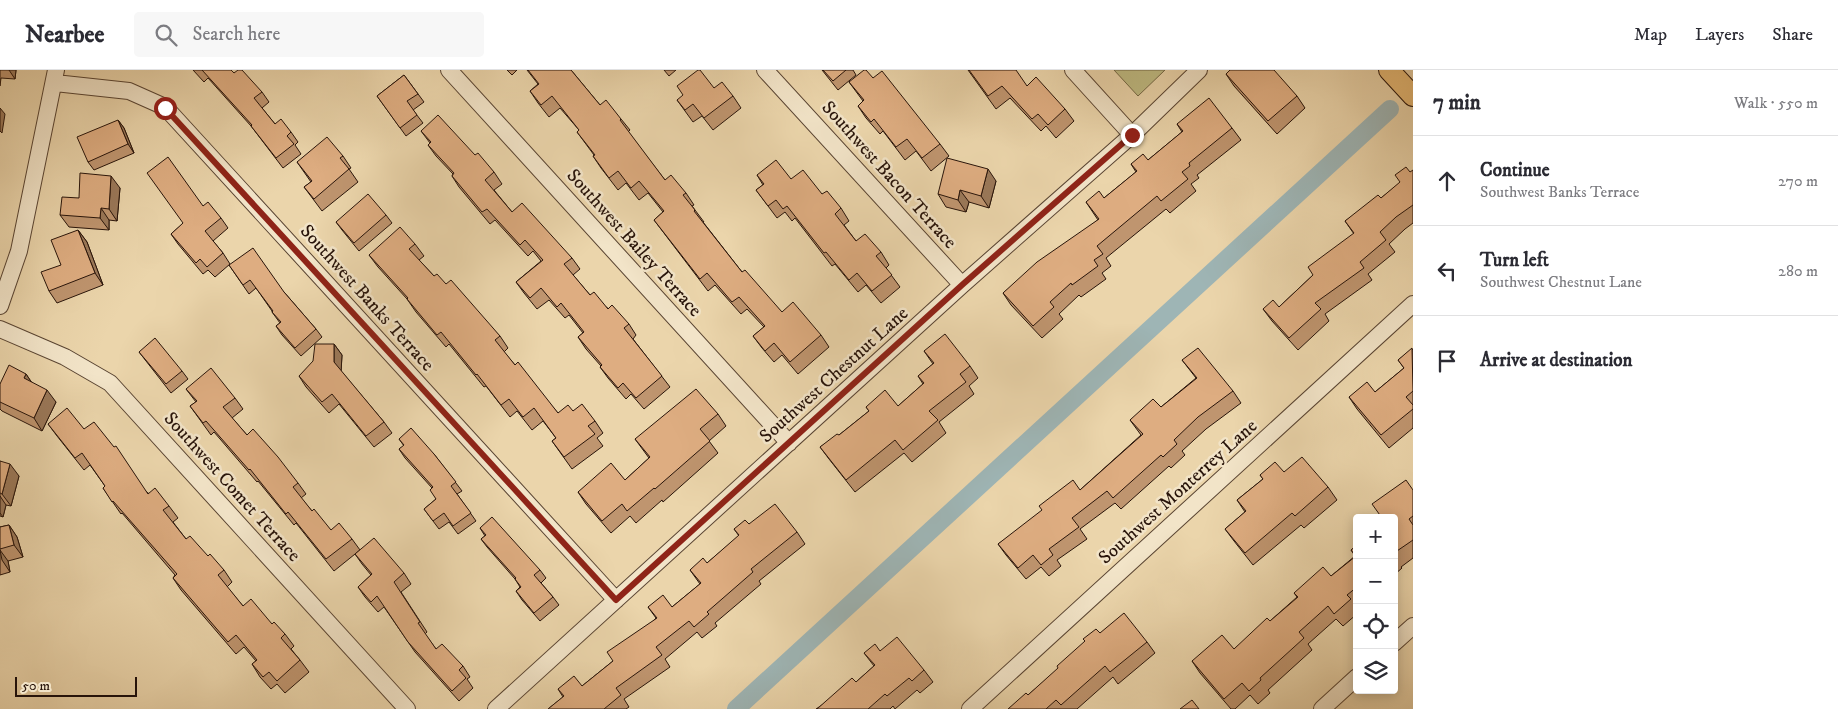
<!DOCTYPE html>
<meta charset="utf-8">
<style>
:root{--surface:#fff;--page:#f7f7f7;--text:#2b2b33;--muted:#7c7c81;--line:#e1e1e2}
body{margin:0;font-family:"IM FELL DW Pica",serif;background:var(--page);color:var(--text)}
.controls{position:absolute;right:15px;bottom:15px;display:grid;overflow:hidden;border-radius:5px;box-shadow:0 2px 12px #0003}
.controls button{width:45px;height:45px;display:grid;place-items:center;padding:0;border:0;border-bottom:1px solid var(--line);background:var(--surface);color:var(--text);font:25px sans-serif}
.scale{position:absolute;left:15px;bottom:12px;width:122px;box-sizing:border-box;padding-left:5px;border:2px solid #28140a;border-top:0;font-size:14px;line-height:18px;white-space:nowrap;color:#28140a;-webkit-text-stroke:4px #f2e4c8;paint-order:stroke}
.stop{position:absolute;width:15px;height:15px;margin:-11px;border:4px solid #8f2418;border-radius:50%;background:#fff}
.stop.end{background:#8f2418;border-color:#fff;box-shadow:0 1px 5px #0008}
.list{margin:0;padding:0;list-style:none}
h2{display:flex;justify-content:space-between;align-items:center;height:65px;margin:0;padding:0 20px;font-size:21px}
h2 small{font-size:16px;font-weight:400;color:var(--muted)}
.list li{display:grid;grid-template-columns:32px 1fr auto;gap:15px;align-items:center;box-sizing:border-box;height:90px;padding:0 20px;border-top:1px solid var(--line)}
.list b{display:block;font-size:19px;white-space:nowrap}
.list p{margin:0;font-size:16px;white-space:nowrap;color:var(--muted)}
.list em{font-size:16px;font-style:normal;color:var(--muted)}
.icon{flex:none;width:28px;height:28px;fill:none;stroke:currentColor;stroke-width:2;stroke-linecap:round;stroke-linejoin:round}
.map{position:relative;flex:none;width:1413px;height:639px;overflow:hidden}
header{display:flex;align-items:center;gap:30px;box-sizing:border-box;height:70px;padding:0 25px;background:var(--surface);border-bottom:1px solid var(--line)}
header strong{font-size:24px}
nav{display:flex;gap:28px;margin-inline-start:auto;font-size:18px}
.search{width:350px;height:45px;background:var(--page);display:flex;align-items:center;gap:12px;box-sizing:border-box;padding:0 18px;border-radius:5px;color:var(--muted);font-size:19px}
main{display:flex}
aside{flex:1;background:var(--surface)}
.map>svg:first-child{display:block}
.green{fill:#bfbb83;stroke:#746846}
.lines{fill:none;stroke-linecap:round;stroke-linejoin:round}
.canal{stroke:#9eb5b5;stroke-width:18}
.minor-casing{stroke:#594432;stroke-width:18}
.major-casing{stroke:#28140a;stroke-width:22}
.minor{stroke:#f2e4c8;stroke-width:16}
.major{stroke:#e6ba76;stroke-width:20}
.wall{fill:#bf956f;stroke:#28140a}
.shaded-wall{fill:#9b795a;stroke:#28140a}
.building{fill:#dead81;stroke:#28140a}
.route{stroke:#8f2418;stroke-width:6}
.labels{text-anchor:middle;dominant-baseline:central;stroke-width:5;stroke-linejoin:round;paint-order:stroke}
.street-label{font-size:19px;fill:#28140a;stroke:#f2e4c8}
</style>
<header>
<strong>Nearbee</strong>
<div class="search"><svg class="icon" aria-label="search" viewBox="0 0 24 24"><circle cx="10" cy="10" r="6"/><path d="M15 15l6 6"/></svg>Search here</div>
<nav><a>Map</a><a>Layers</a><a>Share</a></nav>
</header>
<main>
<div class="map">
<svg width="1413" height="639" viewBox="0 0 1413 639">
<rect width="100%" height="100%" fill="#ebd5ab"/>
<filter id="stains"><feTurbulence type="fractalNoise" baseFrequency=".004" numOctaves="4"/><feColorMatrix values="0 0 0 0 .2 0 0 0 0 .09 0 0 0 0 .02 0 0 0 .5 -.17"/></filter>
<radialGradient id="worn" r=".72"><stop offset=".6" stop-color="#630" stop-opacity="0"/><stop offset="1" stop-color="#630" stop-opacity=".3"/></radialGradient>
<path class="green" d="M 1114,0 L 1165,0 L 1138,26 Z"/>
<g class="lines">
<path class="canal" d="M 736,639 L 1390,39"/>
<g class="minor-casing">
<path id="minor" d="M 449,0 L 789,373
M 765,0 L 962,215
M 1073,0 L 1132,65
M 55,13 L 129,21 L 165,37 L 616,530
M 0,236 L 19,181 L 56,0
M 0,259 L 65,287 L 110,313 L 407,639
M 1394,573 L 1413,556
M 496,639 L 962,215 L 1132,65 L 1199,0
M 970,639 L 1413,234
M 1322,639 L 1357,607"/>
</g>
<g class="major-casing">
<path id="major" d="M 1389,0 L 1413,26"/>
</g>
<use href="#minor" class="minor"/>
<use href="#major" class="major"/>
</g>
<path class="wall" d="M 0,0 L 16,0 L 15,9 L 1,8 L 0,16 Z
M 193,0 L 231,0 L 234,3 L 262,22 L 269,32 L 262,38 L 275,54 L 291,62 L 298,72 L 295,75 L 301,84 L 283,98 L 251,56 L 208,8 L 204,12 Z
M 507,0 L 517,0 L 512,5 Z
M 527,0 L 571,0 L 600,35 L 621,49 L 630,60 L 628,62 L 665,110 L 686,123 L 694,135 L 692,136 L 704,152 L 703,152 L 742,202 L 782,242 L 821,265 L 829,277 L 798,304 L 782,285 L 774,292 L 762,278 L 753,266 L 764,257 L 747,239 L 741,244 L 715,215 L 708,221 L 654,150 L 663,142 L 648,123 L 639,130 L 626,113 L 618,120 L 601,98 L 593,86 L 594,85 L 577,62 L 579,60 L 560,38 L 549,47 L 538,33 L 530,21 L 538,14 Z
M 664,0 L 676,0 L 669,6 Z
M 822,0 L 853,0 L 856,5 L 838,20 Z
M 968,0 L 1027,16 L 1065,39 L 1074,51 L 1056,68 L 1046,56 L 1041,61 L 1010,28 L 996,39 Z
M 1226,4 L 1297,26 L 1305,38 L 1277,64 L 1234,16 Z
M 404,5 L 424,32 L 413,40 L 423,53 L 406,66 L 377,26 Z
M 873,8 L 940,74 L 949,86 L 931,101 L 916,81 L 905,90 L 883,61 L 880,64 L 866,48 L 858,36 L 863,31 L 849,12 Z
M 714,18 L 733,26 L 741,38 L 713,60 L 702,46 L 693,52 L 677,30 Z
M 118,50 L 124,58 L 134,83 L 94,100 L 88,92 Z
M 1177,54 L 1232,58 L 1241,70 L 1197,105 L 1199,108 L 1191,114 L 1196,121 L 1170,143 L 1166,139 L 1106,188 L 1111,196 L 1102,203 L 1106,209 L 1081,227 L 1079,225 L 1059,244 L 1063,249 L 1042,268 L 1011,235 L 1003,223 L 1098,150 L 1086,132 L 1104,128 L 1136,102 L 1131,94 L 1148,90 L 1182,62 Z
M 421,61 L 475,85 L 494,102 L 502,114 L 494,120 L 512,142 L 572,188 L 580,199 L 573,205 L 590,225 L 629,254 L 636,265 L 633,269 L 670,317 L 644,339 L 631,324 L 626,329 L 608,308 L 600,297 L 601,296 L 586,279 L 578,267 L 583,263 L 569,245 L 565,248 L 549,230 L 537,239 L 524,223 L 516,212 L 541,191 L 533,181 L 528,186 L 495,150 L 490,154 L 459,117 L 452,106 L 453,104 L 436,86 L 428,75 L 430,73 Z
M 343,86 L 351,98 L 349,99 L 358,112 L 322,141 L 304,117 L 311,112 L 297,92 Z
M 1413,100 L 1413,153 L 1405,159 L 1389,174 L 1395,182 L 1368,204 L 1372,210 L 1325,244 L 1329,251 L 1298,280 L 1272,251 L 1263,239 L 1279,237 L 1313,205 L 1354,164 L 1345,151 L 1381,128 L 1400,113 Z
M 757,105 L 791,109 L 822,124 L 841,138 L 849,151 L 844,155 L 856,171 L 881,182 L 889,195 L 886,198 L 900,217 L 881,233 L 866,215 L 858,222 L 835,194 L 832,196 L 795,148 L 792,151 L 785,142 L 777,148 L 756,120 L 763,115 Z
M 996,111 L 989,138 L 969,132 L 966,142 L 946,137 L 938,124 Z
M 120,118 L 117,151 L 109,150 L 109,160 L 69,157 L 60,145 L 79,128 Z
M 203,136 L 221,148 L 228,158 L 213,171 L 223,183 L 230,194 L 215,207 L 208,200 L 203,204 L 178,174 L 171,164 Z
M 386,145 L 392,153 L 359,181 L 342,160 L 336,152 Z
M 78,160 L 87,172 L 103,215 L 57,233 L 49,221 Z
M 415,174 L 424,186 L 419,190 L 434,206 L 446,214 L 500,266 L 508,278 L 504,282 L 515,295 L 558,343 L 573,341 L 595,351 L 603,363 L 597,368 L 603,376 L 572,399 L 552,371 L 556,368 L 543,351 L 532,360 L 517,341 L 510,347 L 486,316 L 484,317 L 449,274 L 446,277 L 416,242 L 407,229 L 378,197 L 369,185 Z
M 229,195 L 284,222 L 316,259 L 322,267 L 301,286 L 282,265 L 276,256 L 280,253 L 272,242 L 272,241 L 256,218 L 249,224 Z
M 334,274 L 342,285 L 341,301 L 384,352 L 392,363 L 374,377 L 339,334 L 329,343 L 306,317 L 299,306 Z
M 1413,279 L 1413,358 L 1389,378 L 1357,339 L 1349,327 L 1375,322 L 1404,298 L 1398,290 Z
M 924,281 L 970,296 L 978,308 L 969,316 L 974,324 L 939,352 L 946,363 L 912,392 L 904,383 L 855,422 L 829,389 L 820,377 L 839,365 L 869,341 L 866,337 L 898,336 L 923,314 L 918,306 L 933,294 Z
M 139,282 L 182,301 L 188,309 L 171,323 Z
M 1182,290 L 1233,321 L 1241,333 L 1206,359 L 1182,381 L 1185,385 L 1171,398 L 1169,396 L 1121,439 L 1115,433 L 1080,459 L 1087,469 L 1057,490 L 1061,496 L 1049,506 L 1041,497 L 1026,509 L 1006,485 L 998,474 L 1080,420 L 1141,365 L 1130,350 L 1161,337 L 1196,308 Z
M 26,304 L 32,313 L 56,332 L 42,361 L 2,341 L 0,339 L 0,314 Z
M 186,319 L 235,328 L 243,339 L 232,348 L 247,365 L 298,413 L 306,424 L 301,428 L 312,441 L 331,460 L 352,469 L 360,480 L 334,501 L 296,453 L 294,455 L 258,411 L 257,412 L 214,362 L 211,365 L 190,336 L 196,332 Z
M 718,344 L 726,356 L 709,371 L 718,383 L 663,432 L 662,430 L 636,453 L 630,446 L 611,463 L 586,434 L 578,422 L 625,410 L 649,388 L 635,369 Z
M 48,354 L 84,359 L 148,423 L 169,436 L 178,448 L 173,452 L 186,469 L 224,500 L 232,512 L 227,517 L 243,536 L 272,554 L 285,564 L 294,576 L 291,579 L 300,590 L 309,602 L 285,623 L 277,614 L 271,619 L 260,607 L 252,594 L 256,591 L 244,577 L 236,584 L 181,520 L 173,508 L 175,505 L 122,443 L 121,444 L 103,418 L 105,416 L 90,395 L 84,400 L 57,366 Z
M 399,369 L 434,384 L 462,421 L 457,424 L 476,451 L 458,464 L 449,452 L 439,459 L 424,439 L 436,429 L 432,418 L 405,388 L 399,379 L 404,376 Z
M 0,391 L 19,406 L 11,436 L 6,435 L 3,447 L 0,446 Z
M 1284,402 L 1328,417 L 1337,430 L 1304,458 L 1301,455 L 1253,495 L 1234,471 L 1225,459 L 1245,442 L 1237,430 L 1263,409 L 1260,405 Z
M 1413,420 L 1413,488 L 1401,497 L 1402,498 L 1394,505 L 1394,448 Z
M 749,454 L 797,462 L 805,474 L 759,511 L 761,514 L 715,553 L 717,556 L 702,568 L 697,562 L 665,589 L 670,597 L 624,629 L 629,637 L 626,639 L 548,639 L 563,627 L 558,619 L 582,616 L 613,591 L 656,548 L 648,537 L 672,537 L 700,514 L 690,500 L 707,493 L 739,466 L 734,459 Z
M 9,455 L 17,467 L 23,487 L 8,491 L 10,502 L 0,505 L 0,457 Z
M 480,458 L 540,500 L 546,508 L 541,513 L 553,527 L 559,535 L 540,551 L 522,530 L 516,521 L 520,517 L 515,509 L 487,477 L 481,469 L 485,466 Z
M 1357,475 L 1357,544 L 1343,556 L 1336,549 L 1308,574 L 1312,580 L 1268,620 L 1270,623 L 1258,634 L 1250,625 L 1235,639 L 1231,639 L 1200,603 L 1192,591 L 1234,579 L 1270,551 L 1297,527 L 1294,523 L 1331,506 L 1355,486 L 1351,480 Z
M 355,484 L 404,503 L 411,514 L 401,522 L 427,562 L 425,564 L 436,579 L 463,596 L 470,607 L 467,609 L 473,618 L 459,631 L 415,582 L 384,537 L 378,542 L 365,527 L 358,517 L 371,505 L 362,494 Z
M 1100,563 L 1147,572 L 1155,583 L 1118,614 L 1113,607 L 1077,639 L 1008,639 L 1028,625 Z
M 880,581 L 924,600 L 933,612 L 920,623 L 917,620 L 895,639 L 893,636 L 890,639 L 816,639 L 856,612 L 874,596 L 864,583 Z"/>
<path class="shaded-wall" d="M 9,0 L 16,0 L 15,9 Z
M 0,38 L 5,44 L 2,63 L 0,61 Z
M 118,50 L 124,58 L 134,83 L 128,74 Z
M 988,99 L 996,111 L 989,138 L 981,126 Z
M 111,106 L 120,118 L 117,151 L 109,139 Z
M 960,120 L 969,132 L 966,142 L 958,130 Z
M 101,138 L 109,150 L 109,160 L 100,148 Z
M 78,160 L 87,172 L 103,215 L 95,203 Z
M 334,274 L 342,285 L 341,303 L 334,292 Z
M 26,304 L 34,316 L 24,308 Z
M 47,320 L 56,332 L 42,361 L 34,348 Z
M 10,394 L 19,406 L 11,436 L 2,424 Z
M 0,426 L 6,435 L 3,447 L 0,443 Z
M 9,455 L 17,467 L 23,487 L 14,475 Z
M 0,480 L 8,491 L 10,502 L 2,490 Z"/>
<path class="building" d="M 202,0 L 231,0 L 234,3 L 238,0 L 242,0 L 262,22 L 254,28 L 275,54 L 281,49 L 291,62 L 287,66 L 294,74 L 276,88 L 251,56 L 252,55 Z
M 528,0 L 571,0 L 600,35 L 606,30 L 621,49 L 620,50 L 665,110 L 671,105 L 686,123 L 683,125 L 695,140 L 694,141 L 742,202 L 745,200 L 782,242 L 793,232 L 821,265 L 790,292 L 774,273 L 765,281 L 753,266 L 765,256 L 739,227 L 732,232 L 707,203 L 700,209 L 654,150 L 664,141 L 639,111 L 631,118 L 618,101 L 609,108 L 593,86 L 595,85 L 577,62 L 579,60 L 552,26 L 541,35 L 530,21 L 539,14 Z
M 698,0 L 700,0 L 714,18 L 722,12 L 733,26 L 704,48 L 693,34 L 685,40 L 677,30 L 683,25 L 677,16 Z
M 823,0 L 846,0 L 833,11 Z
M 864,0 L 866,0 L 873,8 L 882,1 L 940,74 L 922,88 L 907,69 L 896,77 L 874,49 L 871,52 L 858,36 L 864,30 L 849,12 Z
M 969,0 L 1016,0 L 1027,16 L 1036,7 L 1065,39 L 1048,55 L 1038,44 L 1032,49 L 1002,16 L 988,26 Z
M 1230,0 L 1274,0 L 1297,26 L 1268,51 L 1226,4 Z
M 404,5 L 418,24 L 407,31 L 417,45 L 400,58 L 377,26 Z
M 1209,28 L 1232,58 L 1189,93 L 1190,96 L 1182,102 L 1188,109 L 1161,131 L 1157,126 L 1097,176 L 1103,184 L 1094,190 L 1098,196 L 1072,215 L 1071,213 L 1050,232 L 1054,237 L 1033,256 L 1003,223 L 1037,192 L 1099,149 L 1086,132 L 1099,121 L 1104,128 L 1137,101 L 1131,94 L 1143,84 L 1148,90 L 1183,61 L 1177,54 Z
M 438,45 L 475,85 L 478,83 L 494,102 L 485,110 L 512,142 L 522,133 L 572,188 L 564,194 L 590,225 L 594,222 L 608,239 L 612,235 L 629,254 L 624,258 L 662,306 L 636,328 L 623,313 L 618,318 L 600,297 L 602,295 L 578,267 L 584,262 L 561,233 L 557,237 L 541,218 L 530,228 L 516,212 L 543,190 L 525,170 L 520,175 L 487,139 L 482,142 L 452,106 L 454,103 L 428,75 L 431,72 L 421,61 Z
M 118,50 L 128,74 L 88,92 L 77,67 Z
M 327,67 L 343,86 L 340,88 L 349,99 L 314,129 L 304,117 L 312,111 L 297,92 Z
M 168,87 L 203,136 L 208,132 L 221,148 L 205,161 L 223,183 L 207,197 L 200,189 L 196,193 L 171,164 L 183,153 L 147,103 Z
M 947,88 L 988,99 L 981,126 L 960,120 L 958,130 L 938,124 Z
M 776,90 L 791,109 L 803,100 L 822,124 L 827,121 L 841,138 L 835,144 L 856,171 L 865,164 L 881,182 L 876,186 L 892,205 L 872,221 L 857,203 L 849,210 L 826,182 L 824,183 L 787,136 L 783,139 L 776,130 L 768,136 L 756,120 L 764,114 L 757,105 Z
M 1406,97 L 1410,102 L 1413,100 L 1413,135 L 1396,147 L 1380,162 L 1386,170 L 1360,192 L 1364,198 L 1315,233 L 1321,239 L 1289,268 L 1263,239 L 1273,230 L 1279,237 L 1313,205 L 1308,197 L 1354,163 L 1345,151 L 1378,125 L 1381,128 L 1400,112 L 1395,105 Z
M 80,103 L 111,106 L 109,139 L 101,138 L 100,148 L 60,145 L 62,127 L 79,128 Z
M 368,124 L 386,145 L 354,173 L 336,152 Z
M 400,157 L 415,174 L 409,179 L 434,206 L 437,204 L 446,214 L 451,210 L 500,266 L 495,270 L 515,295 L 518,292 L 558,343 L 568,335 L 573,341 L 582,334 L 595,351 L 588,356 L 595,364 L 564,387 L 552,371 L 556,368 L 534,338 L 523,347 L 509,329 L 501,335 L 477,304 L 476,305 L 441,262 L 437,265 L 407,229 L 408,228 L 369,185 Z
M 78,160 L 95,203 L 49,221 L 41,202 L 61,195 L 51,170 Z
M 253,178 L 284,222 L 316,259 L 295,278 L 276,256 L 281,252 L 272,242 L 273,241 L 250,210 L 243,215 L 229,195 Z
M 945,264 L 970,296 L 960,304 L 966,312 L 929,341 L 938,350 L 903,380 L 895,370 L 846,410 L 820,377 L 837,364 L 839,365 L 869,341 L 866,337 L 885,320 L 898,336 L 924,313 L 918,306 L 934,293 L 924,281 Z
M 155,268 L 182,301 L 166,314 L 139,282 Z
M 315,274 L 334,274 L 334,292 L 384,352 L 366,366 L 332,324 L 322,332 L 299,306 L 313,291 Z
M 1198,278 L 1233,321 L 1198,347 L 1174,370 L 1177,374 L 1163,387 L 1161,385 L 1113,428 L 1107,421 L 1072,448 L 1079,457 L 1049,479 L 1053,485 L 1041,495 L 1033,485 L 1018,498 L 998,474 L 1042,440 L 1039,436 L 1073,410 L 1080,420 L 1143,364 L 1130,350 L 1153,329 L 1161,337 L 1197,308 L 1182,290 Z
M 1412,278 L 1413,321 L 1406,327 L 1413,335 L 1413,339 L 1381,365 L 1349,327 L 1367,312 L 1375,322 L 1404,298 L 1398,290 Z
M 9,295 L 26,304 L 24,308 L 47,320 L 34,348 L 0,332 L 0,314 Z
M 211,298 L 235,328 L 223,337 L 247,365 L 253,359 L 278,387 L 298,413 L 293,417 L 312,441 L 314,439 L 331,460 L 339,453 L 352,469 L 326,489 L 288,442 L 286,444 L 250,399 L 249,400 L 206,351 L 203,353 L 190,336 L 197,331 L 186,319 Z
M 696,319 L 718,344 L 700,359 L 710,371 L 655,419 L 654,418 L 627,441 L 622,434 L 602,451 L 578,422 L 611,393 L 625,410 L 650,387 L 635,369 Z
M 67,338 L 84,359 L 94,352 L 114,377 L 116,376 L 148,424 L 155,418 L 169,436 L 163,440 L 186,469 L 190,466 L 208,486 L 210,484 L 224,500 L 218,505 L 243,536 L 251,529 L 272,554 L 274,552 L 285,564 L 281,568 L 300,590 L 277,611 L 269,602 L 263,607 L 252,594 L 257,590 L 236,565 L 228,572 L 173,508 L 177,504 L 113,431 L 112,432 L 103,418 L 105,416 L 82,383 L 75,388 L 48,354 Z
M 411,358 L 434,384 L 456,412 L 451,416 L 471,443 L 453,456 L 444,443 L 433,451 L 424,439 L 436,429 L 430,420 L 433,417 L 399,379 L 404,375 L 399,369 Z
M 1302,387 L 1328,417 L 1295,446 L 1292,443 L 1245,483 L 1225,459 L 1246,441 L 1237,430 L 1263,409 L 1260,405 L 1275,392 L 1284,402 Z
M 0,391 L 10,394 L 2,424 L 0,423 Z
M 1406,410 L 1413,420 L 1413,446 L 1409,449 L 1413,455 L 1413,470 L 1394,483 L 1394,448 L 1382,448 L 1372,434 Z
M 775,434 L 797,462 L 751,499 L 753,502 L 707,542 L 709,544 L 694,557 L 689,551 L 656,577 L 662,585 L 616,618 L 621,625 L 604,639 L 548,639 L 564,626 L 558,619 L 574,606 L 582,616 L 613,591 L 607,582 L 657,548 L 648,537 L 663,525 L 672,537 L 701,513 L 690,500 L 703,488 L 707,493 L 739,465 L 734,459 L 745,450 L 749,454 Z
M 492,447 L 540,500 L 534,505 L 553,527 L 534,543 L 516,521 L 521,517 L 515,509 L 516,508 L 481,469 L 486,465 L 480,458 Z
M 9,455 L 14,475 L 0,479 L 0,457 Z
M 374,468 L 404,503 L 394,512 L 420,552 L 418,553 L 436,579 L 442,574 L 463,596 L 459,600 L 466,608 L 452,621 L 408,572 L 377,526 L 371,532 L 358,517 L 372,504 L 355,484 Z
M 1357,475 L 1357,517 L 1347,525 L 1351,529 L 1334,544 L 1328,536 L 1299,562 L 1304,568 L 1260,608 L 1261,610 L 1249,621 L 1242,613 L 1224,629 L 1192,591 L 1222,565 L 1234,579 L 1267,548 L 1270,551 L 1298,527 L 1294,523 L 1323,497 L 1331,506 L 1356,486 L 1351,480 Z
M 1124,543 L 1147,572 L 1110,602 L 1105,596 L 1061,635 L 1056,630 L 1046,639 L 1008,639 L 1026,623 L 1028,625 L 1058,598 L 1057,596 L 1085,571 L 1083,569 L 1096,559 L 1100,563 Z
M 897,567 L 924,600 L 912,611 L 909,608 L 887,626 L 885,624 L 868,639 L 817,639 L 852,608 L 856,612 L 875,595 L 864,583 L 875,574 L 880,581 Z
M 1192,630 L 1199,639 L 1180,639 Z"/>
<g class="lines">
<path class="route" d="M 165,38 L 616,530 L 962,215 L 1132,65"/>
</g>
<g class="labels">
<g class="street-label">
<text transform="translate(889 105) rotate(48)">Southwest Bacon Terrace</text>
<text transform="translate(634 173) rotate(48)">Southwest Bailey Terrace</text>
<text transform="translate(367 228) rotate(48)">Southwest Banks Terrace</text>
<text transform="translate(834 305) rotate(-42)">Southwest Chestnut Lane</text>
<text transform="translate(232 417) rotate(48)">Southwest Comet Terrace</text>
<text transform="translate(1178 422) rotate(-42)">Southwest Monterrey Lane</text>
</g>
</g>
<rect width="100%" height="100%" filter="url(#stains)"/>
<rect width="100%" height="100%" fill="url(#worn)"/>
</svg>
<div class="controls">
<button>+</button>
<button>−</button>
<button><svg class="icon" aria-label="locate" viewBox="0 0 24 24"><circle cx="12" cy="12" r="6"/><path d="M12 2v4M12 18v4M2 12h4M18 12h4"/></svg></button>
<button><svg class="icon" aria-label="layers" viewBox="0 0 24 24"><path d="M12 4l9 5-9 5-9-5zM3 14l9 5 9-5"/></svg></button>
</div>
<div class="scale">50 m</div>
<div class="stop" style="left:165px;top:38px"></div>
<div class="stop end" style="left:1132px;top:65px"></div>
</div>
<aside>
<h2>7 min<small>Walk · 550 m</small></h2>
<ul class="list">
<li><svg class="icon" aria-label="ahead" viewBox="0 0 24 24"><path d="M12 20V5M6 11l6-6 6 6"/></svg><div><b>Continue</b><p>Southwest Banks Terrace</p></div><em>270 m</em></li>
<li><svg class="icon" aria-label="left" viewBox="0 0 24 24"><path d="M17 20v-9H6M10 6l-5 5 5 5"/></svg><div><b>Turn left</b><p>Southwest Chestnut Lane</p></div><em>280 m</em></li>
<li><svg class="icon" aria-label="arrive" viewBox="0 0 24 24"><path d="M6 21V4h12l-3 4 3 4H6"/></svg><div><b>Arrive at destination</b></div></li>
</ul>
</aside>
</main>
